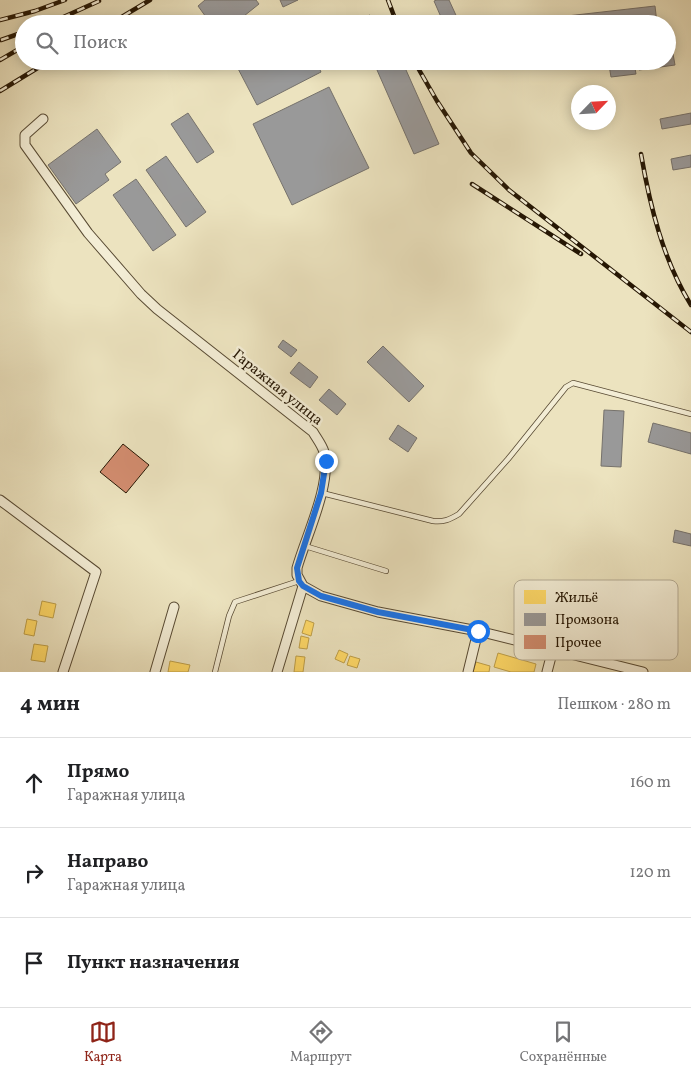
<!DOCTYPE html>
<html lang="ru">
<meta charset="utf-8">
<style>
:root{--surface:#fff;--page:#f2f2f2;--text:#202124;--muted:#757577;--line:#e0e0e0;--accent:#8f2418}
body{margin:0;font-family:Vollkorn,serif;background:var(--page);color:var(--text)}
.compass{position:absolute;left:571px;top:85px;width:45px;height:45px;border-radius:50%;background:var(--surface);box-shadow:0 2px 12px #0003;rotate:65deg}
.stop{position:absolute;width:15px;height:15px;margin:-11px;border:4px solid #1a73e8;border-radius:50%;background:#fff}
.stop.end{background:#1a73e8;border-color:#fff;box-shadow:0 1px 5px #0008}
.list{margin:0;padding:0;list-style:none}
h2{display:flex;justify-content:space-between;align-items:center;height:65px;margin:0;padding:0 20px;font-size:21px}
h2 small{font-size:16px;font-weight:400;color:var(--muted)}
.list li{display:grid;grid-template-columns:32px 1fr auto;gap:15px;align-items:center;box-sizing:border-box;height:90px;padding:0 20px;border-top:1px solid var(--line)}
.list b{display:block;font-size:19px;white-space:nowrap}
.list p{margin:0;font-size:16px;white-space:nowrap;color:var(--muted)}
.list em{font-size:16px;font-style:normal;color:var(--muted)}
.icon{flex:none;width:28px;height:28px;fill:none;stroke:currentColor;stroke-width:2;stroke-linecap:round;stroke-linejoin:round}
.map{position:relative;flex:none;width:691px;height:672px;overflow:hidden}
.search{position:absolute;background:var(--surface);box-shadow:0 2px 12px #0003;left:15px;right:15px;top:15px;height:55px;display:flex;align-items:center;gap:12px;box-sizing:border-box;padding:0 18px;border-radius:28px;color:var(--muted);font-size:19px}
.sheet{height:335px;background:var(--surface)}
nav{display:flex;justify-content:space-around;align-items:center;box-sizing:border-box;height:70px;border-top:1px solid var(--line);background:var(--surface);font-size:14px;color:var(--muted)}
nav a{display:grid;justify-items:center;gap:2px}
nav .on{color:var(--accent)}
.map>svg:first-child{display:block}
.homes{fill:#ffd966;stroke:#be9f49}
.industry{fill:#999;stroke:#76726c}
.building{fill:#d38d70;stroke:#261704}
.lines{fill:none;stroke-linecap:round;stroke-linejoin:round}
.lane-casing{stroke:#584a33;stroke-width:6}
.street-casing{stroke:#584a33;stroke-width:11}
.lane{stroke:#f3edd5;stroke-width:4.5}
.street{stroke:#f3edd5;stroke-width:9}
.rail-casing{stroke:#261704;stroke-width:4.5}
.rail{stroke:#f3edd5;stroke-width:2.5;stroke-dasharray:8;stroke-linecap:butt}
.route{stroke:#1a73e8;stroke-width:6}
.labels{text-anchor:middle;dominant-baseline:central;stroke-width:5;stroke-linejoin:round;paint-order:stroke}
.street-label{font-size:15px;fill:#261704;stroke:#f3edd5}
.key{fill:#f3edd5;stroke:#b6ad96;stroke-width:1}
.key-label{font-size:14px;fill:#261704}
</style>
<div class="map">
<svg width="691" height="672" viewBox="0 0 691 672">
<rect width="100%" height="100%" fill="#ece3bf"/>
<filter id="stains"><feTurbulence type="fractalNoise" baseFrequency=".004" numOctaves="4"/><feColorMatrix values="0 0 0 0 .2 0 0 0 0 .09 0 0 0 0 .02 0 0 0 .5 -.17"/></filter>
<radialGradient id="worn" r=".72"><stop offset=".6" stop-color="#630" stop-opacity="0"/><stop offset="1" stop-color="#630" stop-opacity=".3"/></radialGradient>
<path class="homes" d="M 42,601 L 56,604 L 53,618 L 39,615 Z
M 27,619 L 37,621 L 34,636 L 24,634 Z
M 306,620 L 314,623 L 311,636 L 302,633 Z
M 301,636 L 309,638 L 307,649 L 299,648 Z
M 34,644 L 48,646 L 45,662 L 31,660 Z
M 339,650 L 348,654 L 344,663 L 335,659 Z
M 498,653 L 536,664 L 534,672 L 511,672 L 494,667 Z
M 296,656 L 305,657 L 303,672 L 294,672 Z
M 350,656 L 360,659 L 357,668 L 347,665 Z
M 170,661 L 190,665 L 188,672 L 168,672 Z
M 476,662 L 490,666 L 489,672 L 473,672 Z"/>
<path class="industry" d="M 205,0 L 256,0 L 259,4 L 234,24 L 211,24 L 198,6 Z
M 280,0 L 298,0 L 283,7 Z
M 437,0 L 449,0 L 460,24 L 444,24 L 434,1 Z
M 655,6 L 657,23 L 559,24 L 558,17 Z
M 370,15 L 374,24 L 358,24 L 356,20 Z
M 672,48 L 675,65 L 639,70 L 637,61 L 667,61 L 667,49 Z
M 234,61 L 316,61 L 321,72 L 257,105 Z
M 396,61 L 402,61 L 439,144 L 414,154 L 377,70 Z
M 634,62 L 636,74 L 611,77 L 609,65 Z
M 329,87 L 369,168 L 292,205 L 253,124 Z
M 188,113 L 214,152 L 197,163 L 171,124 Z
M 691,113 L 691,124 L 662,129 L 660,119 Z
M 97,129 L 121,162 L 105,174 L 109,180 L 76,204 L 48,165 Z
M 691,155 L 691,167 L 673,170 L 671,159 Z
M 166,156 L 206,212 L 186,227 L 146,170 Z
M 136,179 L 176,235 L 153,251 L 113,195 Z
M 283,340 L 297,350 L 291,357 L 278,347 Z
M 383,346 L 424,386 L 409,402 L 367,362 Z
M 299,362 L 318,377 L 310,388 L 290,373 Z
M 329,389 L 346,404 L 337,415 L 319,400 Z
M 604,410 L 624,411 L 621,467 L 601,466 Z
M 653,423 L 691,433 L 691,454 L 648,442 Z
M 398,425 L 417,438 L 408,452 L 389,439 Z
M 675,530 L 691,534 L 691,546 L 673,542 Z"/>
<path class="building" d="M 123,444 L 149,465 L 126,493 L 100,472 Z"/>
<g class="lines">
<g class="lane-casing">
<path id="lane" d="M 322,493 L 433,521 C 444,522 449,520 459,514 L 508,459 L 566,387 L 573,383 L 691,414
M 305,546 L 386,571
M 215,672 L 229,616 L 235,602 L 299,581"/>
</g>
<g class="street-casing">
<path id="street" d="M 43,119 L 25,135 L 25,145 L 88,233 L 141,294 L 157,309 L 313,432 C 317,439 322,445 324,452 C 332,484 306,536 297,568 L 297,575 L 303,586 L 321,596 L 378,612 L 478,631 L 643,672
M 0,500 L 96,572 L 63,672
M 155,672 L 174,607
M 277,672 L 303,586
M 468,672 L 478,631
M 547,672 L 553,649"/>
</g>
<use href="#lane" class="lane"/>
<use href="#street" class="street"/>
<g class="rail-casing">
<path id="rail" d="M 388,0 L 397,24
M 0,20 L 35,11 L 65,0
M 48,24 L 99,1
M 110,24 L 150,0
M 1,40 L 24,32
M 0,60 L 24,46
M 414,61 L 437,101 L 471,153 L 509,190 L 691,332
M 0,91 L 49,61
M 641,154 C 650,206 663,260 691,305
M 472,184 L 581,254"/>
</g>
<use href="#rail" class="rail"/>
</g>
<g class="lines">
<path class="route" d="M 326,461 L 321,493 L 297,568 L 299,581 L 303,586 L 321,596 L 378,612 L 478,631"/>
</g>
<g class="labels">
<g class="street-label">
<text transform="translate(277 388) rotate(39)">Гаражная улица</text>
</g>
</g>
<rect x="514" y="580" width="164" height="80" rx="8" class="key"/>
<rect x="524" y="590" width="22" height="14" fill="#ffd966"/>
<rect x="524" y="613" width="22" height="13" fill="#999"/>
<rect x="524" y="635" width="22" height="14" fill="#d38d70"/>
<g class="key-label">
<text x="555" y="602">Жильё</text>
<text x="555" y="624">Промзона</text>
<text x="555" y="647">Прочее</text>
</g>
<rect width="100%" height="100%" filter="url(#stains)"/>
<rect width="100%" height="100%" fill="url(#worn)"/>
</svg>
<svg class="compass" viewBox="-18 -18 36 36"><path d="M0-13l5 13h-10z" fill="#e53935"/><path d="M0 13l5-13h-10z" fill="#757577"/></svg>
<div class="stop" style="left:478px;top:631px"></div>
<div class="stop end" style="left:326px;top:461px"></div>
<div class="search"><svg class="icon" aria-label="search" viewBox="0 0 24 24"><circle cx="10" cy="10" r="6"/><path d="M15 15l6 6"/></svg>Поиск</div>
</div>
<section class="sheet">
<h2>4 мин<small>Пешком · 280 m</small></h2>
<ul class="list">
<li><svg class="icon" aria-label="ahead" viewBox="0 0 24 24"><path d="M12 20V5M6 11l6-6 6 6"/></svg><div><b>Прямо</b><p>Гаражная улица</p></div><em>160 m</em></li>
<li><svg class="icon" aria-label="right" viewBox="0 0 24 24"><path d="M7 20v-9h11M14 6l5 5-5 5"/></svg><div><b>Направо</b><p>Гаражная улица</p></div><em>120 m</em></li>
<li><svg class="icon" aria-label="arrive" viewBox="0 0 24 24"><path d="M6 21V4h12l-3 4 3 4H6"/></svg><div><b>Пункт назначения</b></div></li>
</ul>
</section>
<nav>
<a class="on"><svg class="icon" aria-label="map" viewBox="0 0 24 24"><path d="M3 6l6-2 6 2 6-2v14l-6 2-6-2-6 2zM9 4v14M15 6v14"/></svg>Карта</a>
<a><svg class="icon" aria-label="directions" viewBox="0 0 24 24"><path d="M12 3l9 9-9 9-9-9zM9 14v-3h6M13 9l2 2-2 2"/></svg>Маршрут</a>
<a><svg class="icon" aria-label="saved" viewBox="0 0 24 24"><path d="M7 4h10v16l-5-4-5 4z"/></svg>Сохранённые</a>
</nav>
